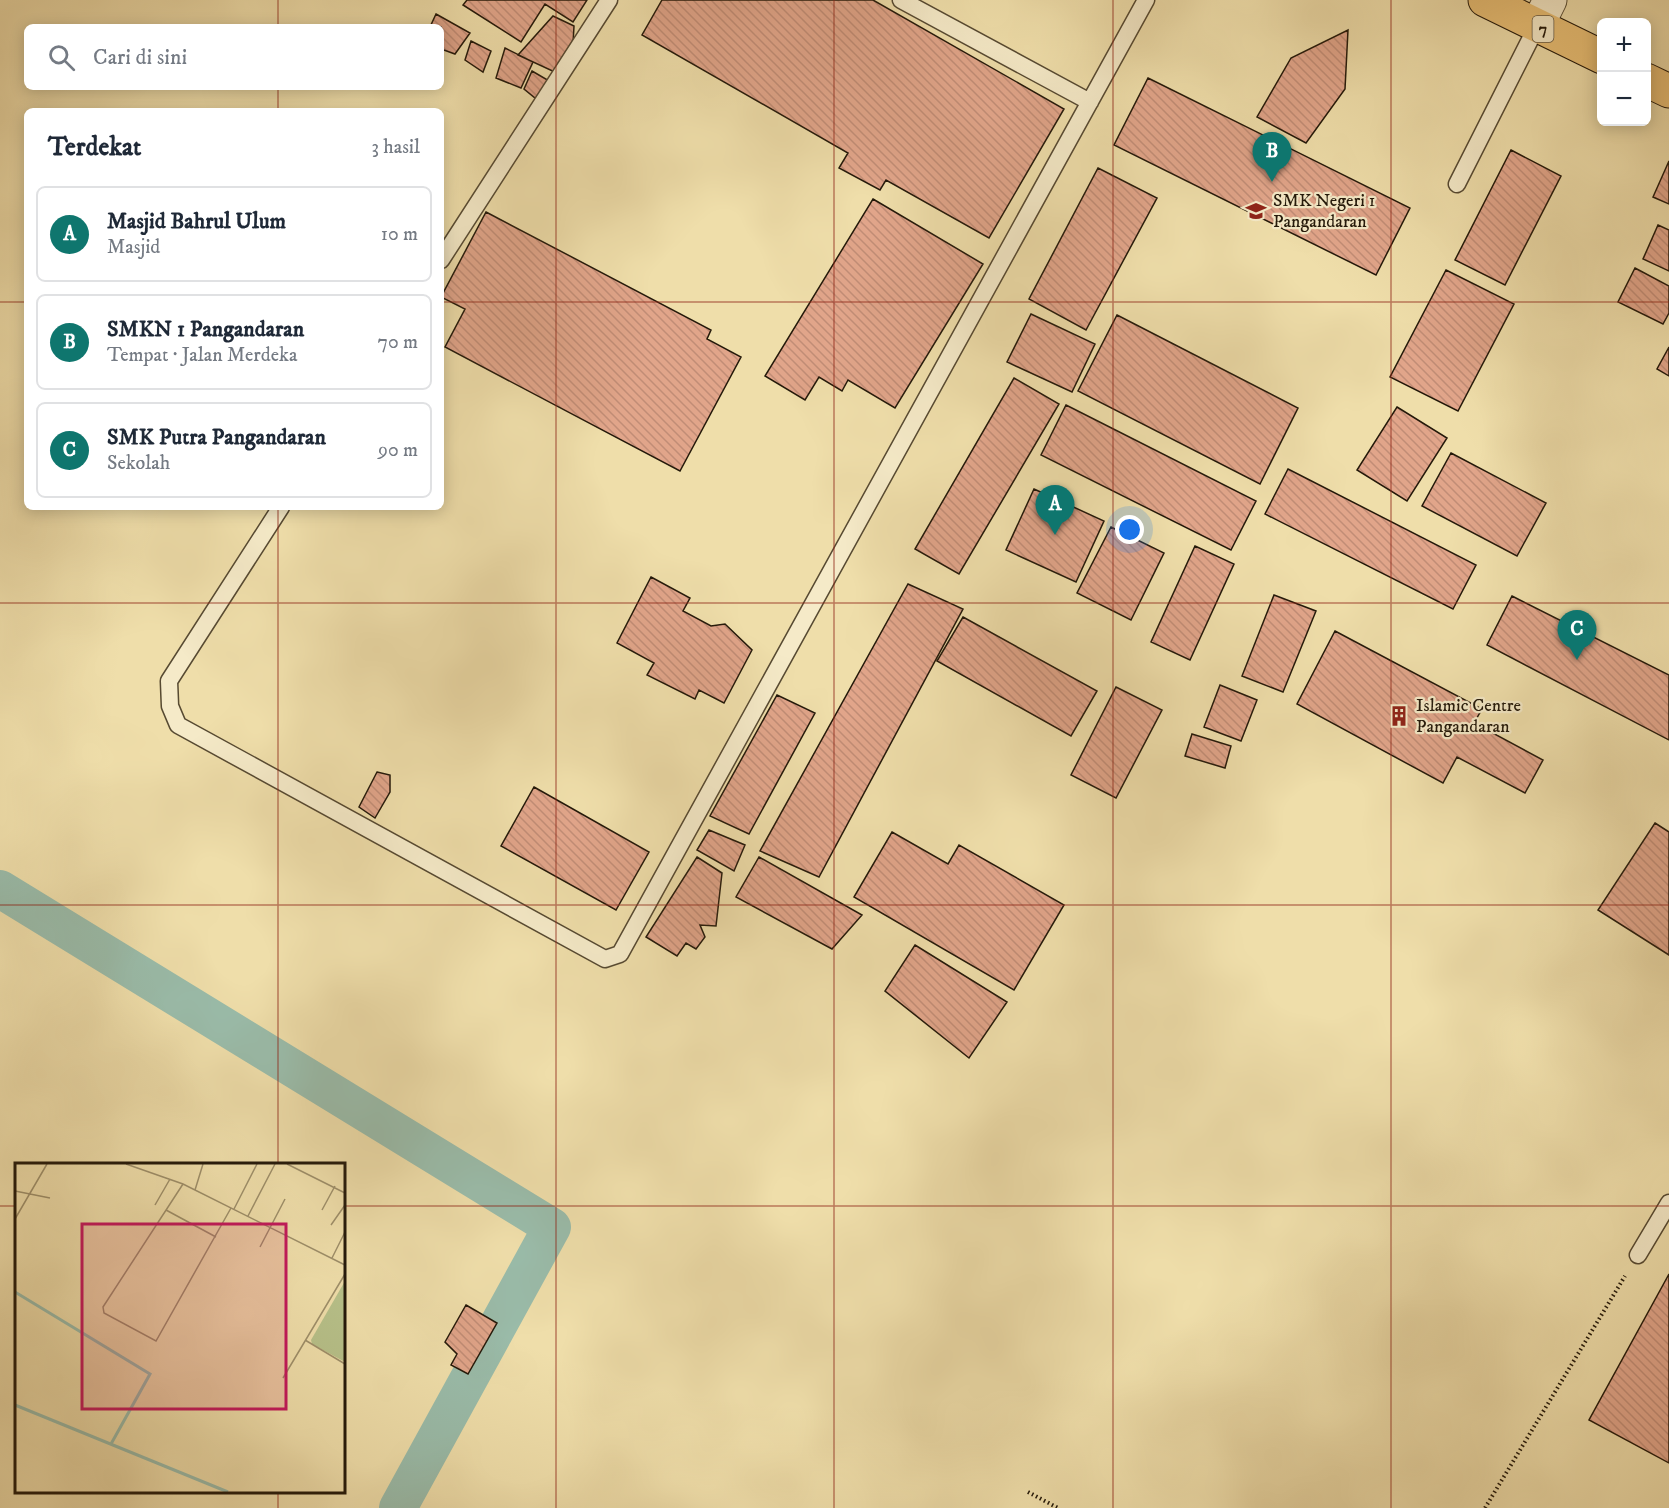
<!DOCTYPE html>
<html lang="id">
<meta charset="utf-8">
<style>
:root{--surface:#fff;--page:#f2f2f3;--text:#1f2937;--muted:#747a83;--line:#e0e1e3;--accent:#0f766e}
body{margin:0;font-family:"IM FELL DW Pica",serif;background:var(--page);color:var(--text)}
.controls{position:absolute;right:18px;top:18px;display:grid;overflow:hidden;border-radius:9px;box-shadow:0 3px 15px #0003}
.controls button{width:54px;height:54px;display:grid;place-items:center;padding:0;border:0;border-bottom:2px solid var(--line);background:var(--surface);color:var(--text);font:30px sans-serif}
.you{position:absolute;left:1130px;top:530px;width:21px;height:21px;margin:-15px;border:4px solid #fff;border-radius:50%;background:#1a73e8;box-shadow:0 0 0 9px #1a73e833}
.badge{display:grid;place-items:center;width:39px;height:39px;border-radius:50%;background:var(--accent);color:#fff;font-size:20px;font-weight:700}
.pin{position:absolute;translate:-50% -50px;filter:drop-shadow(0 2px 3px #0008)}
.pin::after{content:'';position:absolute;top:32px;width:21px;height:18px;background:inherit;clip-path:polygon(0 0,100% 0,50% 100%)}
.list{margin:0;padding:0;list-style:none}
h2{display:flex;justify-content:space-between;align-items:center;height:78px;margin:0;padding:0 24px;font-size:26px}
h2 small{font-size:20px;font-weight:400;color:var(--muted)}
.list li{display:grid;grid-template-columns:39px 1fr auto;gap:18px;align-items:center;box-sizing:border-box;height:96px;margin:0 12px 12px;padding:0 12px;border:2px solid var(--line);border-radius:9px}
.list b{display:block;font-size:22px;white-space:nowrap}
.list p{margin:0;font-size:20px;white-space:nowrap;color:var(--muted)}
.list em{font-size:20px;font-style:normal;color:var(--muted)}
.icon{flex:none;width:33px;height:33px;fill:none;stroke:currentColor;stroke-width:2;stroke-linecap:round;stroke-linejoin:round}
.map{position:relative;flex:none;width:1669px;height:1508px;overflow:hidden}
.search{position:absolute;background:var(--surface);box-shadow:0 3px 15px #0003;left:24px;top:24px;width:420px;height:66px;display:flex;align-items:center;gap:15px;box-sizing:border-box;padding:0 21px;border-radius:9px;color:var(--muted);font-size:22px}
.panel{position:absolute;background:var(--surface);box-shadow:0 3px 15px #0003;left:24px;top:108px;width:420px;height:402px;border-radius:9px}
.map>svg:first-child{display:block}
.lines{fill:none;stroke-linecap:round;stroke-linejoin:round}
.canal{stroke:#9abcaa;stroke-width:38}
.building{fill:url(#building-back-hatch);stroke:#24190a;stroke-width:1.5}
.lane-casing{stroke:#574a32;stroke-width:19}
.street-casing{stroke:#574a32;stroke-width:35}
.highway-casing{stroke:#24190a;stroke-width:35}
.path{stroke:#24190a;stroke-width:4;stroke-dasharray:1.5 3;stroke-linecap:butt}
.lane{stroke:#f5eac8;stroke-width:16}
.street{stroke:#f5eac8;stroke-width:33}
.highway{stroke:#e8bf75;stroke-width:33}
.grid{fill:none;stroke:#8f2418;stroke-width:1.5;stroke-opacity:0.55}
.labels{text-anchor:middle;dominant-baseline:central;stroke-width:4.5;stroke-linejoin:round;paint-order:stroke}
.shield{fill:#f5eac8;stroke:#635843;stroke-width:1.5}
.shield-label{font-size:16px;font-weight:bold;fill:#24190a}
.poi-label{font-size:18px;fill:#24190a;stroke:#f5eac8;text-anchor:start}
.inset-river{fill:none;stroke:#9abcaa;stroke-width:3}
.inset-road{fill:none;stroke:#9e8f6a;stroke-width:1.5}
.view{fill:#c2185b;fill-opacity:0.15;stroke:#c2185b;stroke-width:3}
.inset-edge{fill:none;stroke:#24190a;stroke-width:3}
</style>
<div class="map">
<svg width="1669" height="1508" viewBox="0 0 1669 1508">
<defs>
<pattern id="building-back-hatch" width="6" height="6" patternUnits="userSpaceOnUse" patternTransform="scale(1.5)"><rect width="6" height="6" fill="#e1a58a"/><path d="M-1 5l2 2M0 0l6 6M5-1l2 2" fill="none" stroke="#c18d76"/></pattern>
</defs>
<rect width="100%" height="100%" fill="#efdeaa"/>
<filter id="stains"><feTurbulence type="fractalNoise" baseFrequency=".00333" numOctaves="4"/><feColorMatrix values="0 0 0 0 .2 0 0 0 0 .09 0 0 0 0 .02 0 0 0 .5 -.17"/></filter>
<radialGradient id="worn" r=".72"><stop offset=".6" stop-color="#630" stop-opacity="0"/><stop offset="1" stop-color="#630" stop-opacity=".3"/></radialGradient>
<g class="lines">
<path class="canal" d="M 0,889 L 552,1227 L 398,1508"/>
</g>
<path class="building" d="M 467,0 L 587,0 L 573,22 L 545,4 L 521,42 L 463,5 Z
M 662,0 L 873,0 L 1064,109 L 989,238 L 886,180 L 880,190 L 839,168 L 848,153 L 642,35 Z
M 436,14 L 470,33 L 455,54 L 441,49 L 441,27 L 430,27 Z
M 553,16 L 574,26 L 573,44 L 559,74 L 518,55 Z
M 1348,30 L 1345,89 L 1306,143 L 1257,117 L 1291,58 Z
M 471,41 L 491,51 L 483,72 L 465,60 Z
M 505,48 L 533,62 L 521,88 L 496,78 Z
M 532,71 L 551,82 L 540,102 L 524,89 Z
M 1148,78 L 1410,208 L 1376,275 L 1114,145 Z
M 1511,150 L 1561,176 L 1505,285 L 1455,260 Z
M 1669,161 L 1669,204 L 1653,197 Z
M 1098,168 L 1157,198 L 1086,330 L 1029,299 Z
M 873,199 L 983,264 L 895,408 L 848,380 L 842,391 L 819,377 L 805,400 L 765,376 Z
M 486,212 L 711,330 L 707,339 L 741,357 L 680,471 L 445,347 L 465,309 L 441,297 Z
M 1658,225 L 1669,230 L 1669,271 L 1643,259 Z
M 1635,268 L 1669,286 L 1669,313 L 1663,324 L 1618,302 Z
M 1446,270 L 1514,304 L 1458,411 L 1390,377 Z
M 1031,314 L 1095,344 L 1072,392 L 1007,362 Z
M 1117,315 L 1298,408 L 1260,484 L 1078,391 Z
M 1669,347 L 1669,376 L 1657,369 Z
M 1014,378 L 1059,404 L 959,574 L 915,549 Z
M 1066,405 L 1256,501 L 1231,550 L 1041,455 Z
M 1397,407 L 1447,438 L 1407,501 L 1357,470 Z
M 1451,453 L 1546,503 L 1517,556 L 1422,506 Z
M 1288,469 L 1476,565 L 1453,609 L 1265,514 Z
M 1034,489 L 1104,521 L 1076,582 L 1006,550 Z
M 1111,527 L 1164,553 L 1131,620 L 1077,593 Z
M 1195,546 L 1234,564 L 1190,660 L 1151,642 Z
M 651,577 L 690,598 L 683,611 L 711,626 L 725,624 L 752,650 L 724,703 L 699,690 L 695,699 L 647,675 L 654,663 L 617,643 Z
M 908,584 L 963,609 L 819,877 L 760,851 Z
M 1274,595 L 1316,611 L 1283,692 L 1242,676 Z
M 1512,596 L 1669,675 L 1669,740 L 1487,645 Z
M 963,617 L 1097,691 L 1071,736 L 937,661 Z
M 1335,631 L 1482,709 L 1474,723 L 1543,760 L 1525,793 L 1457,757 L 1443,783 L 1297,704 Z
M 1220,685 L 1257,700 L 1241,741 L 1204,727 Z
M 1116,687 L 1162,710 L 1116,798 L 1071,775 Z
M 777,695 L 815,713 L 749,834 L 710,816 Z
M 1192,734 L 1231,746 L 1225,768 L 1185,756 Z
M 377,772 L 390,775 L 390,792 L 375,818 L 359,807 Z
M 534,787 L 649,852 L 616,910 L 501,846 Z
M 1655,823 L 1669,832 L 1669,955 L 1598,910 Z
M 709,830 L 745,845 L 734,871 L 697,850 Z
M 892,832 L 948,864 L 959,845 L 1064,905 L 1014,990 L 854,897 Z
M 697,857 L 722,873 L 716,926 L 700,925 L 705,937 L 696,949 L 686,943 L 677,956 L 646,937 Z
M 759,857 L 862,915 L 832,949 L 736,897 Z
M 915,945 L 1007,1002 L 969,1058 L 885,991 Z
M 1669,1274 L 1669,1463 L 1589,1420 Z
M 466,1305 L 497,1323 L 468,1374 L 451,1365 L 457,1354 L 445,1342 Z"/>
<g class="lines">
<g class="lane-casing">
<path id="lane" d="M 901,0 L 1090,102
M 1457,184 L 1537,26
M 441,260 L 609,0
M 281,507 L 169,681 L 170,706 L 178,725 L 605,959 L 620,954 L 1146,0
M 1638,1255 L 1669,1203"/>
</g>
<g class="street-casing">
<path id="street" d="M 1537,26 L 1550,0"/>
</g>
<g class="highway-casing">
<path id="highway" d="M 1485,0 L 1602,57
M 1646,80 L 1669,91"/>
</g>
<path class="path" d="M 1028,1492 L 1058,1508
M 1485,1508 L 1625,1276"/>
<use href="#lane" class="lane"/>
<use href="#street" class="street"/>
<use href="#highway" class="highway"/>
</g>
<path class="grid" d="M 278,0 L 278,27M 556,0 L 556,1508M 834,0 L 834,1508M 1113,0 L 1113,1508M 1391,0 L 1391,1508M 278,87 L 278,111M 0,302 L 27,302M 441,302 L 1669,302M 278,507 L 278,1164M 0,603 L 1669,603M 0,905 L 1669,905M 0,1206 L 16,1206M 344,1206 L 1669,1206M 278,1492 L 278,1508"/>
<defs>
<g id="school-bare" transform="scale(1.62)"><path d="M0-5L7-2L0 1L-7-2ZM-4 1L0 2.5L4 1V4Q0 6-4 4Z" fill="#8f2418" stroke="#f5eac8" stroke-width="2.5" paint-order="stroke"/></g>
<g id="building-bare" transform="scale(1.62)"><path d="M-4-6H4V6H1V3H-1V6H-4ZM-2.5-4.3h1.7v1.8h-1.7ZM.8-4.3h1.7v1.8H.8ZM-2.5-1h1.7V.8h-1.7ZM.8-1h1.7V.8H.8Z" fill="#8f2418" stroke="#f5eac8" stroke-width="2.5" paint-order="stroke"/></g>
</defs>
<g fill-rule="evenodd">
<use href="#school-bare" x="1256" y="211"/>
<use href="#building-bare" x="1399" y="716"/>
</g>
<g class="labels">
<rect class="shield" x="1532.5" y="16" width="21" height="26" rx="4.5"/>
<g class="shield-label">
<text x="1543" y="29">7</text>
</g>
<g class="poi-label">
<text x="1273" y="201">SMK Negeri 1<tspan x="1273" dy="21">Pangandaran</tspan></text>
<text x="1416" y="706">Islamic Centre<tspan x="1416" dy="21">Pangandaran</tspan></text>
</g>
</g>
<g transform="translate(15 1163)">
<rect width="330" height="330" fill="#efdeaa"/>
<path d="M 330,118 L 330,199 L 297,181 L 296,177 Z" fill="#b7c18a"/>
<path class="inset-river" d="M 0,129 L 135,211 L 96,281M 0,242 L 213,329"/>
<path class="inset-road" d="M 111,1 L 168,21 L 330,102M 272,1 L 330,30M 168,21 L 88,144 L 89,150 L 141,178 L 216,45M 180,27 L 188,1M 0,28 L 35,35M 140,42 L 155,16M 219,46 L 242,1M 151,47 L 201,74M 307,47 L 320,23M 233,53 L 260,1M 0,56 L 32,1M 316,62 L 330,42M 245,84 L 270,36M 317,95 L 330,69M 290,177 L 330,201M 268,215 L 330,111"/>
<path class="view" d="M 67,61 L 271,61 L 271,246 L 67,246 Z"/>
<rect width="330" height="330" class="inset-edge"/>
</g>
<rect width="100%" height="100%" filter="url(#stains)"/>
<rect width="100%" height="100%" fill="url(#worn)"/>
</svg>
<div class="controls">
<button>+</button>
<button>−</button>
</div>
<div class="you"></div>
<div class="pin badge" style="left:1055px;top:535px">A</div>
<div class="pin badge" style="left:1272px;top:182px">B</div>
<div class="pin badge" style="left:1577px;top:660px">C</div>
<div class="search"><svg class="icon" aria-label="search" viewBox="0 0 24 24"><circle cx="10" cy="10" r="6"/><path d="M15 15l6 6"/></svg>Cari di sini</div>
<section class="panel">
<h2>Terdekat<small>3 hasil</small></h2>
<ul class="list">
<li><span class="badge">A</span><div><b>Masjid Bahrul Ulum</b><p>Masjid</p></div><em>10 m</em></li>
<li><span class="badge">B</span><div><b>SMKN 1 Pangandaran</b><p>Tempat · Jalan Merdeka</p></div><em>70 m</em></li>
<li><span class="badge">C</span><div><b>SMK Putra Pangandaran</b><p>Sekolah</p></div><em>90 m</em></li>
</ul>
</section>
</div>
